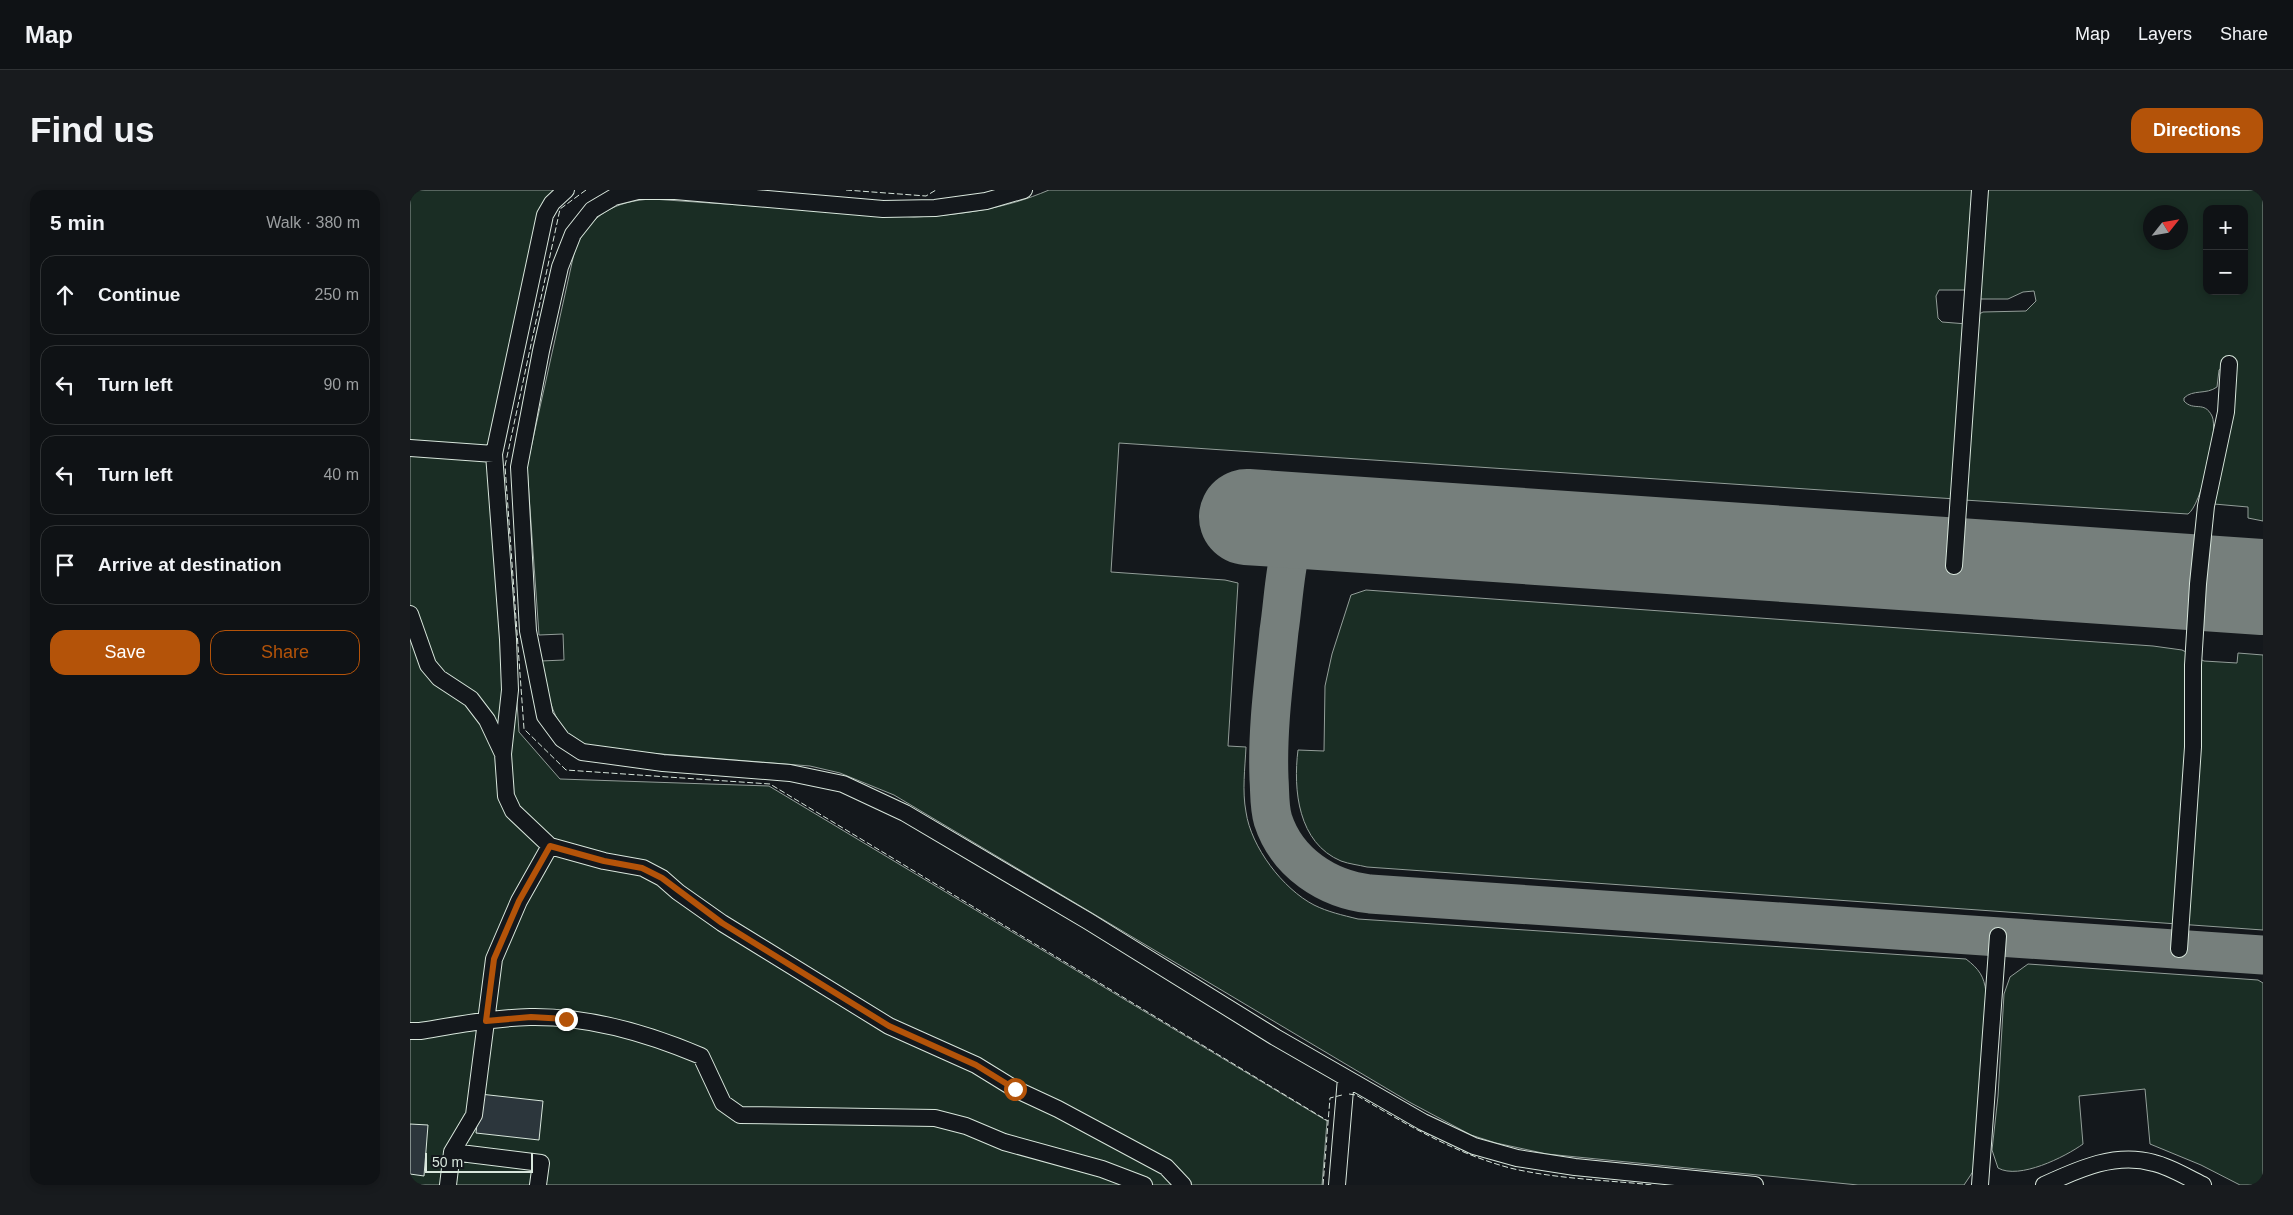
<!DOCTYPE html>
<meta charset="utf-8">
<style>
:root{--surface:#0f1215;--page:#181b1e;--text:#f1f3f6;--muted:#9b9ea0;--line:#2f3234;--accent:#b45309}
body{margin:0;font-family:Arial,sans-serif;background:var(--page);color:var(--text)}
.controls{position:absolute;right:15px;top:15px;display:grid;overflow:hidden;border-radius:10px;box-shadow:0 2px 8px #0003}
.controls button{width:45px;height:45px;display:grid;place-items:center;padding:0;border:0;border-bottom:1px solid var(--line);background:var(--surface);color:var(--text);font:25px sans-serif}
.compass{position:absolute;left:1733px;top:15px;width:45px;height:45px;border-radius:50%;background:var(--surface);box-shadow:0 2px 8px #0003;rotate:59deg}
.scale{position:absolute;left:15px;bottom:12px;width:108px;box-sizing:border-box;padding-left:5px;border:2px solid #d8e6dc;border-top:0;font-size:14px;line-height:18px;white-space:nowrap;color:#d8e6dc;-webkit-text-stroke:4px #14181c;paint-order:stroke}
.stop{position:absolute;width:15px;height:15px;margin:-11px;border:4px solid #b45309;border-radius:50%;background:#fff}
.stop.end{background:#b45309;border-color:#fff;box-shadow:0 1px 5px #0008}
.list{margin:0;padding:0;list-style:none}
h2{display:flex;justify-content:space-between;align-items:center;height:65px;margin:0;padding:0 20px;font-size:21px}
h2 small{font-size:16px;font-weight:400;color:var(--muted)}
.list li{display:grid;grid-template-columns:32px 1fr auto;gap:15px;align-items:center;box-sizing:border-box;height:80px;margin:0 10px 10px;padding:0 10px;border:1px solid var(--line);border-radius:15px}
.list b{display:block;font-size:19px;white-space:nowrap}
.list em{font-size:16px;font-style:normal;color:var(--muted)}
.actions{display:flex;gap:10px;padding:15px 20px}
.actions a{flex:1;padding:11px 0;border:1px solid var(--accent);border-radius:15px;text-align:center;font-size:18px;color:var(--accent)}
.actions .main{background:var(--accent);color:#fff}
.icon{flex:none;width:28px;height:28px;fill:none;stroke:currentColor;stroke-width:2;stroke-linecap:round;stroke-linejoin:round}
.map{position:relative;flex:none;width:1853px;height:995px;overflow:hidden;border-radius:15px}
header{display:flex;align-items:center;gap:30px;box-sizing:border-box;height:70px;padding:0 25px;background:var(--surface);border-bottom:1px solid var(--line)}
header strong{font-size:24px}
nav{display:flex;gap:28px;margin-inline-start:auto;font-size:18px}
.intro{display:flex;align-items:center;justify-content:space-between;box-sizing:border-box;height:120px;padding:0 30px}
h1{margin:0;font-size:35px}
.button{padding:12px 22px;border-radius:15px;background:var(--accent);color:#fff;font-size:18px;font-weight:700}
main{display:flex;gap:30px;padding:0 30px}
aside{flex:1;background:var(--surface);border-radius:15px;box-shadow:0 2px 8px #0003}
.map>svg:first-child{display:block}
.green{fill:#1a2d24;stroke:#939e99;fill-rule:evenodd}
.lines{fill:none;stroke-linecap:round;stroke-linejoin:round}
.taxiway{stroke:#767f7c;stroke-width:39}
.runway{stroke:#767f7c;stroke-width:96}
.building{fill:#2c363c;stroke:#d8e6dc}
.minor-casing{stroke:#d8e6dc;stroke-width:18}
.minor{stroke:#14181c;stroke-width:16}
.fence{stroke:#d8e6dc;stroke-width:1;stroke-dasharray:6 2.5;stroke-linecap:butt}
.route{stroke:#b45309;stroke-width:6}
</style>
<header>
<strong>Map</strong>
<nav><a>Map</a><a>Layers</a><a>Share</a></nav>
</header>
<div class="intro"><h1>Find us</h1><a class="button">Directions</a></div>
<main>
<aside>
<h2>5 min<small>Walk · 380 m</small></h2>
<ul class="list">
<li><svg class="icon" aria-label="ahead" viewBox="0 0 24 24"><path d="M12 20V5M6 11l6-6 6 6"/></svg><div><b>Continue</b></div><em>250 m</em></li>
<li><svg class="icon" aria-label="left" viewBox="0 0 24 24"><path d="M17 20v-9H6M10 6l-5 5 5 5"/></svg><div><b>Turn left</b></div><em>90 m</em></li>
<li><svg class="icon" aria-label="left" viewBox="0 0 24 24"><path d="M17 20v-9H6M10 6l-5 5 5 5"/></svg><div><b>Turn left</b></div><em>40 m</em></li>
<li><svg class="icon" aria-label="arrive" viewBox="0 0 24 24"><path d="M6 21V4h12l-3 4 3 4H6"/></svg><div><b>Arrive at destination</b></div></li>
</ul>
<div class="actions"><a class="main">Save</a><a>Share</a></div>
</aside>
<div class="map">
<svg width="1853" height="995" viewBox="0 0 1853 995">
<rect width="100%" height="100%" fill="#14181c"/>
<path class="green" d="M 0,0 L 161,0 L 143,19 L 90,264 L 109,542 L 150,589 L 359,596 L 917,931 L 912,995 L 0,995 Z
M 639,0 L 1564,0 L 1559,100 L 1529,100 L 1526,106 L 1528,128 L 1532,132 L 1557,134 L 1546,309 L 709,253 L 701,382 L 815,390 L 828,393 L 818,556 L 836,557 C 835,578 832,601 836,622 C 841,657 873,699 904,715 C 918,722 932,725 948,729 L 1556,769 C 1569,779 1574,786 1576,802 L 1564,980 L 1554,995 L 1448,995 L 1137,964 L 1086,953 L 1061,945 L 1001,913 L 484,605 L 430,583 L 400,576 L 202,560 C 193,558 184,557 175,554 C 142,543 137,500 131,471 L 154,470 L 153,444 L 129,445 L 117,276 L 165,59 C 180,24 206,11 242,9 L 504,27 C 551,25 595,19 639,0 Z
M 1574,0 L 1853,0 L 1853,331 L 1838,328 L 1838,317 L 1804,314 L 1813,177 L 1809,180 L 1807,197 C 1796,205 1783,199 1774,208 L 1774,211 C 1784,222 1794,210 1802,226 C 1809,240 1791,316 1778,324 L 1554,310 L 1567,125 L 1573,122 L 1616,121 L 1626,111 L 1624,101 L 1613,102 L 1598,109 L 1569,109 ZM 1797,19 L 1834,19 L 1834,101 L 1797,101 ZM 1740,22 L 1770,22 L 1770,52 L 1740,52 Z
M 956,400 L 1743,456 L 1772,460 L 1794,471 L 1827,473 L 1828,463 L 1853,465 L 1853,740 L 957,677 C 949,675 939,674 931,671 C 888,653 883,600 888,560 L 914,561 L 915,496 L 922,464 L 941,405 Z
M 1618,774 L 1848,790 L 1853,793 L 1853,995 L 1830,995 L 1791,975 L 1740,954 L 1735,899 L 1669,906 L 1673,954 C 1655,967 1609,990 1588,978 L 1582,960 L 1588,906 L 1594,804 L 1600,787 Z"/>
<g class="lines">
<path class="taxiway" d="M 917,332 C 901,338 887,345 880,362 C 874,387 873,415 869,441 C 864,490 857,539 859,589 C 860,602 859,617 863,630 C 877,673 917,699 960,704 L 1853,765"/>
<path class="runway" d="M 837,327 L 1853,397"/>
</g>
<path class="building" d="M 70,904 L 133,911 L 129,950 L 66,943 Z
M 0,934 L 18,935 L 14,986 L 0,984 Z"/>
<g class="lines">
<g class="minor-casing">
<path id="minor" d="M 614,0 L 576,11 L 525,18 L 473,19 L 265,1 L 228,1 L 204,7 L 182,20 L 163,44 L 150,77 L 131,161 L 109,277 L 118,441 L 135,526 L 152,549 L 172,562 L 253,573 L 380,583 L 433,594 L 495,623 L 678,731 L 865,847 L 1013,932 L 1064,956 L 1107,968 L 1165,977 L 1345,995
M 0,258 L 84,264
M 1544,376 L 1570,0
M 0,424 L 18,475 L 29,488 L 61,509 L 77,530 L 93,564 L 96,606 L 103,621 L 140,656 L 194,671 L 233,678 L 252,688 L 268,702 L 312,733 L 479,836 L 566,875 L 605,899 L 648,919 L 756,977 L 773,995
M 93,564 L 100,500 L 98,449 L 84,264 L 135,25 L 142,13 L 156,0
M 1769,759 L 1783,557 L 1783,475 L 1788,394 L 1796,316 L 1816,222 L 1819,174
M 0,841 L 10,841 C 47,835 83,828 120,827 C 178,826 239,844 291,866 L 313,913 L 330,925 L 525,928 L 556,936 L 594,952 L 692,979 L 734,995
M 42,962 L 131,973 L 128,995
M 38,995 L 42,962 L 64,925 L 84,769 L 109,711 L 140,656
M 927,995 L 936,888
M 1570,995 L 1588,746
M 1634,995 C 1669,979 1705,962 1744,973 C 1761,977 1778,988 1793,995"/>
</g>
<use href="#minor" class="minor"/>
<path class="fence" d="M 176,0 L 150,19 L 95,276 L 114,539 L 156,580 L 360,594 L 918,931
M 436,0 L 516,6 L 526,0
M 939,904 L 946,905 C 996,934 1044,963 1100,978 C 1146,989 1196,990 1243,995
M 913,995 L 920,908 L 932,905"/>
</g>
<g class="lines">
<path class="route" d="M 156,829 L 121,827 L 76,831 L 84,769 L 109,711 L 140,656 L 194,671 L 232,678 L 252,688 L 312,733 L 479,836 L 566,875 L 605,899"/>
</g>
</svg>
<div class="controls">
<button>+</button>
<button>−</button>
</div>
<svg class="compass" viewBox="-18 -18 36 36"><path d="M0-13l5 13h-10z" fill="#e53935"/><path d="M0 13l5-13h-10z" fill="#9b9ea0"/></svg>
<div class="scale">50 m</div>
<div class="stop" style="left:605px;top:899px"></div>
<div class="stop end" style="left:156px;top:829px"></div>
</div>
</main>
